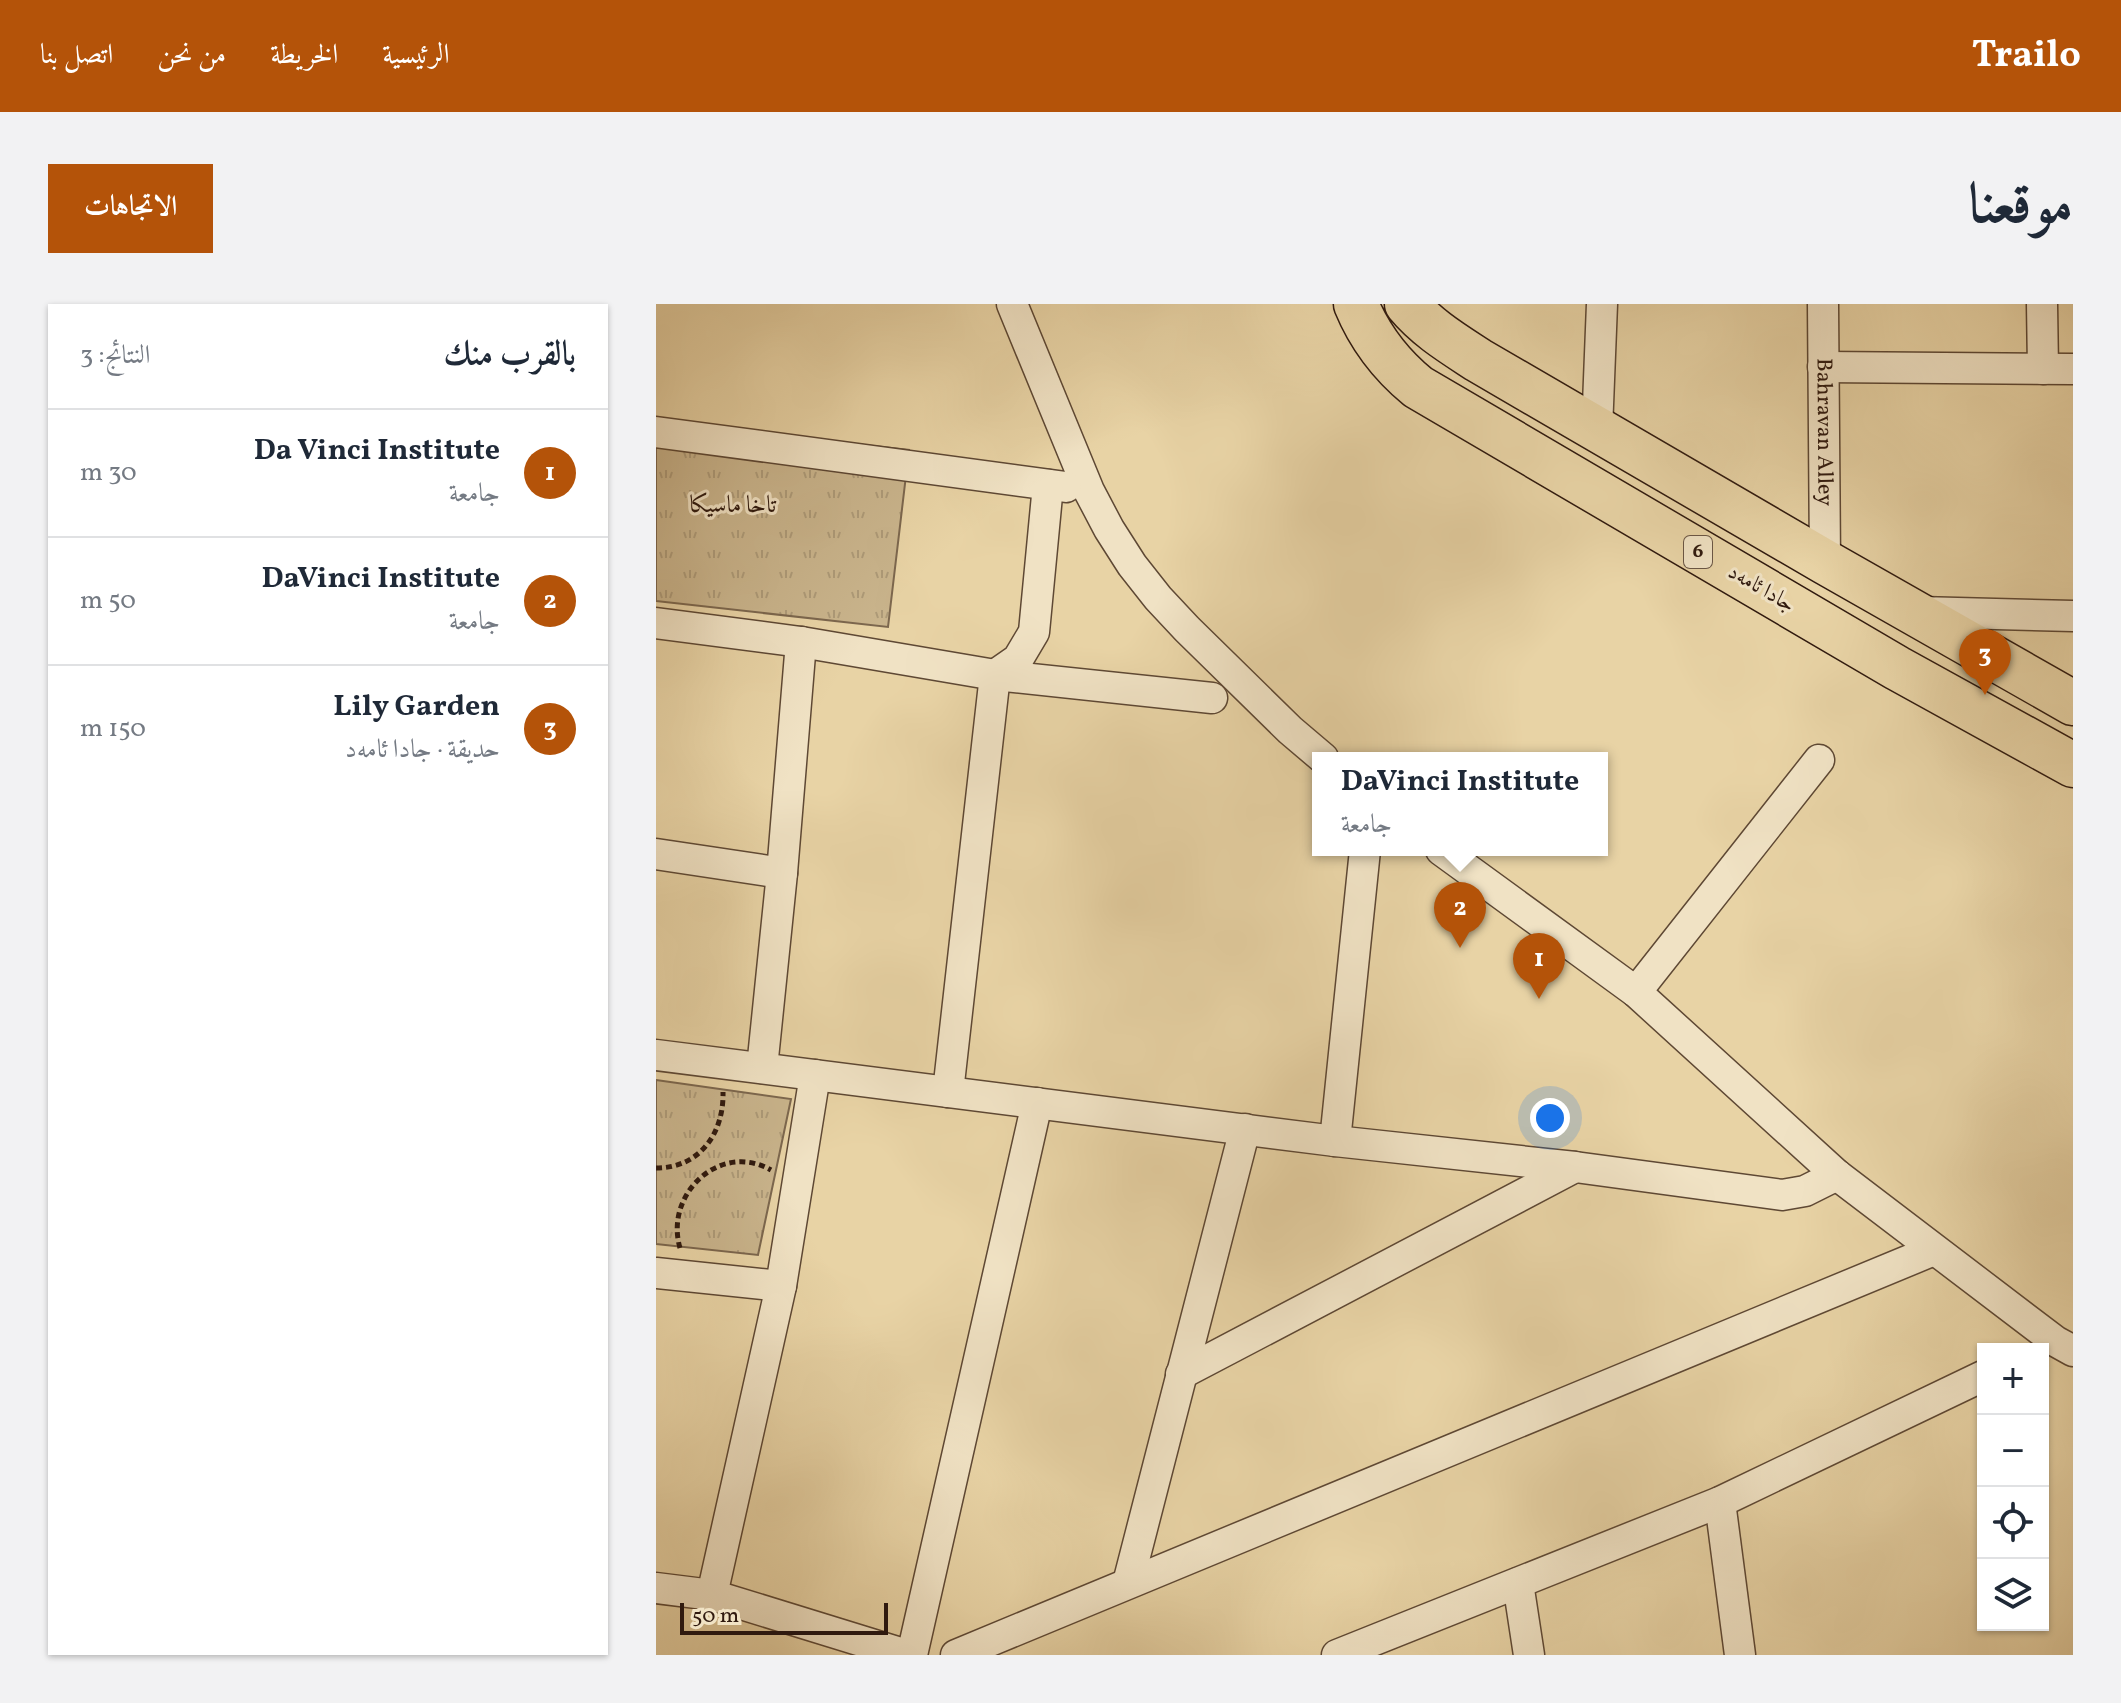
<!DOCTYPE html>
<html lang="ar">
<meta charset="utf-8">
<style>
:root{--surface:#fff;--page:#f2f2f3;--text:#1f2937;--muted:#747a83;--line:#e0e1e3;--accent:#b45309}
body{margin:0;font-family:Vollkorn,Amiri,serif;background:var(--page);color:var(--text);direction:rtl}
.controls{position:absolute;right:24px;bottom:24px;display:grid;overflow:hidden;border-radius:0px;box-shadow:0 2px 6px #0004}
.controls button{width:72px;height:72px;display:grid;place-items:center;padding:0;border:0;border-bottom:2px solid var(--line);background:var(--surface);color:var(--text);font:40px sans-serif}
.scale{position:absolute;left:24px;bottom:20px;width:208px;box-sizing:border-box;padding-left:8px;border:4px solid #301a0f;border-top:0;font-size:22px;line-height:28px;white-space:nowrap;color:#301a0f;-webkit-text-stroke:6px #f0e2c4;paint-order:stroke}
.you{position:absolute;left:894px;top:814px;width:28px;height:28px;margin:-20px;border:6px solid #fff;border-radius:50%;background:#1a73e8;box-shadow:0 0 0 12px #1a73e833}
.badge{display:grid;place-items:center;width:52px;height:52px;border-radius:50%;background:var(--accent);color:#fff;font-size:26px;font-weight:700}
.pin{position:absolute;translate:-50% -66px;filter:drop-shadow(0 2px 4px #0008)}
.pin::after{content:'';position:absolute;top:42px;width:28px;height:24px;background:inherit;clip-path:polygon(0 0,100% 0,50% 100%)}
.popup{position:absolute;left:656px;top:448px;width:296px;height:104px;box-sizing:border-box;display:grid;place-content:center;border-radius:0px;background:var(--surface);filter:drop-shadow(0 2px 6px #0005);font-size:26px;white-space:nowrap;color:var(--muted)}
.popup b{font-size:30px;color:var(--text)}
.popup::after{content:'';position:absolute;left:50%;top:100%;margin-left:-16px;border:16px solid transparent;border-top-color:var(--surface)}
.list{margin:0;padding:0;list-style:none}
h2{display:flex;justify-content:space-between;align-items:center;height:104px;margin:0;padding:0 32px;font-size:34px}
h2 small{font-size:26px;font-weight:400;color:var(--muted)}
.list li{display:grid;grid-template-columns:52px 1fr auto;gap:24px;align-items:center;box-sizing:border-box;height:128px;padding:0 32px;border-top:2px solid var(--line)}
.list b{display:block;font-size:30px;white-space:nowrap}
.list p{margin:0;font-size:26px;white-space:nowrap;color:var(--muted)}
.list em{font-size:26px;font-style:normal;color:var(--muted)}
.icon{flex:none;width:44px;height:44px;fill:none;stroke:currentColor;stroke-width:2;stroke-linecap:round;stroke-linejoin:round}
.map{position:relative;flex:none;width:1417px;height:1351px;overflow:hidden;direction:ltr;border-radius:0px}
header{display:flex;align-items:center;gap:48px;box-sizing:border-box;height:112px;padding:0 40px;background:var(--accent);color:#fff}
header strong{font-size:38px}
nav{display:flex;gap:44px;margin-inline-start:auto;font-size:28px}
.intro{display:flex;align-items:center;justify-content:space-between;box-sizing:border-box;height:192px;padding:0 48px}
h1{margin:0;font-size:56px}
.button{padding:20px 36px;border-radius:0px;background:var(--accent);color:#fff;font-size:28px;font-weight:700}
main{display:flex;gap:48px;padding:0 48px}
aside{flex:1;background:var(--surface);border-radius:0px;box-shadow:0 2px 6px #0004}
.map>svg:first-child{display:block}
.grass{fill:url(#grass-tufts);stroke:#7c674e;stroke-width:2}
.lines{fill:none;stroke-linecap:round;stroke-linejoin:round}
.street-casing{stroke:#5e4834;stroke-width:33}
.primary-casing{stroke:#301a0f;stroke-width:47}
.path{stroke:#301a0f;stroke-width:5;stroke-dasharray:6 4;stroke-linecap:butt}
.street{stroke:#f0e2c4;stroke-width:30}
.primary{stroke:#e8d3a5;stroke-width:44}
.labels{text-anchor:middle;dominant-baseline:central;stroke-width:6;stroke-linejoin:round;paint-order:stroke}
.shield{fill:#f0e2c4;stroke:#6a5645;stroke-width:2}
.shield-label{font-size:20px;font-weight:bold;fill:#301a0f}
.street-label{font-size:22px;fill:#301a0f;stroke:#f0e2c4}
.neighbourhood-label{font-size:24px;fill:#301a0f;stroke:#f0e2c4}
</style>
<header>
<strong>Trailo</strong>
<nav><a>الرئيسية</a><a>الخريطة</a><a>من نحن</a><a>اتصل بنا</a></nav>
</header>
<div class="intro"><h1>موقعنا</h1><a class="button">الاتجاهات</a></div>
<main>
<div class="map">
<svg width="1417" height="1351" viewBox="0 0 1417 1351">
<defs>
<pattern id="grass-tufts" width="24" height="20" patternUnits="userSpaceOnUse" patternTransform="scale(2)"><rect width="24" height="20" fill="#c9b48c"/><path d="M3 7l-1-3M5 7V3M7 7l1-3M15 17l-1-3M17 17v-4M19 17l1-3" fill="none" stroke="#ad9a78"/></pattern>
</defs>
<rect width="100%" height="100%" fill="#e8d3a5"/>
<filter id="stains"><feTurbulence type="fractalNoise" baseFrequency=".0025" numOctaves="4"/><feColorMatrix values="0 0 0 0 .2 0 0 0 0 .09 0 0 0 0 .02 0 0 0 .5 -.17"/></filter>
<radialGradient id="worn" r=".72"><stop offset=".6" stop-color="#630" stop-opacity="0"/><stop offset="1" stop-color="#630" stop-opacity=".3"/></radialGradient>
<path class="grass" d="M 0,118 L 253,146 L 232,323 L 0,297 Z
M 0,776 L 135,795 L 102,951 L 0,940 Z"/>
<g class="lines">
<g class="street-casing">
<g id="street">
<path d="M 356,0 L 433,187 L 453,225 L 476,261 L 502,294 L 531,325 L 634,426 L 667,454"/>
<path id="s1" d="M 1167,0 L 1169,258"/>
<path d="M 1386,0 L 1387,65"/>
<path d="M 1167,63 L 1417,65"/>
<path d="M 941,126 L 946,0"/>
<path d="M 0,128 L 410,183"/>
<path d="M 1263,308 L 1417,312"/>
<path d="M 0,319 L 145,338 L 339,371 L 556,394"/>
<path d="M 785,546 L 980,688 L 1181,871 L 1399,1037 L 1417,1047"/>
<path d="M 0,550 L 126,569"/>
<path d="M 980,688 L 1163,456"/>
<path d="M 0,751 L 679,837 L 919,863 L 1126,891 L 1149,887 L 1181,871"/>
<path d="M 106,764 L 126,569 L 145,338"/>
<path d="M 292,788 L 339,371 L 362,355 L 378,328 L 392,181"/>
<path d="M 679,837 L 709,546"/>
<path d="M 0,969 L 125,982"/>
<path d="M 525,1070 L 919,863"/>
<path d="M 1064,1198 L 1084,1351"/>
<path d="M 472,1279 L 589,825"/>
<path d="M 862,1279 L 873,1351"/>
<path d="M 0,1284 L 56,1291 L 251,1351"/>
<path d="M 56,1291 L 125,982 L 159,771"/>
<path d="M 256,1351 L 381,799"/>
<path d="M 300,1351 L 1278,946"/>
<path d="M 681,1351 L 1064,1198 L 1327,1072"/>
</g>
</g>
<g class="primary-casing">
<path id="primary" d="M 700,0 C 714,34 734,60 762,83 L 1241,364 L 1417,461
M 751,0 C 771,24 796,39 822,56 L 1169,258 L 1417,399"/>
</g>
<path class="path" d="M 0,864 C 44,864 68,829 67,788
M 24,944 C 8,890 64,837 115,866"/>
<use href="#street" class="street"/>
<use href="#primary" class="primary"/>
</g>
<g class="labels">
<rect class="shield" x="1028" y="232" width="28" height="32" rx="6"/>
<g class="shield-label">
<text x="1042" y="248">6</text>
</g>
<g class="street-label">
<text stroke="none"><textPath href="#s1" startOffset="128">Bahravan Alley</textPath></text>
<text transform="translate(1105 285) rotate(30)">جادا ئامەد</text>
</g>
<g class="neighbourhood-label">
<text x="77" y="202">تاخا ماسیکا</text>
</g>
</g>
<rect width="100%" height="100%" filter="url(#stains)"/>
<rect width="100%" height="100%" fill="url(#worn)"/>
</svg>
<div class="controls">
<button>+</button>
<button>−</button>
<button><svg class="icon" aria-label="locate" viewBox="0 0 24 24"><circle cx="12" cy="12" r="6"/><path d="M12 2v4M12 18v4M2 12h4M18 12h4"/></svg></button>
<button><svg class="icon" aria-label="layers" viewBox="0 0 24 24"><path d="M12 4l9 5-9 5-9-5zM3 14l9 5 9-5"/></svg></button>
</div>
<div class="scale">50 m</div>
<div class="you"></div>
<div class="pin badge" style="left:883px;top:695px">1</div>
<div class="pin badge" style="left:804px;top:644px">2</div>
<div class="popup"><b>DaVinci Institute</b>جامعة</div>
<div class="pin badge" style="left:1329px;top:391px">3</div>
</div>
<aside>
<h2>بالقرب منك<small>النتائج: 3</small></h2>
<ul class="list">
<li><span class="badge">1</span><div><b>Da Vinci Institute</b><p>جامعة</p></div><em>30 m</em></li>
<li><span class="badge">2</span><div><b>DaVinci Institute</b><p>جامعة</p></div><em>50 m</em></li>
<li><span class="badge">3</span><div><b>Lily Garden</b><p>حديقة · جادا ئامەد</p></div><em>150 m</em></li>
</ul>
</aside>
</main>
